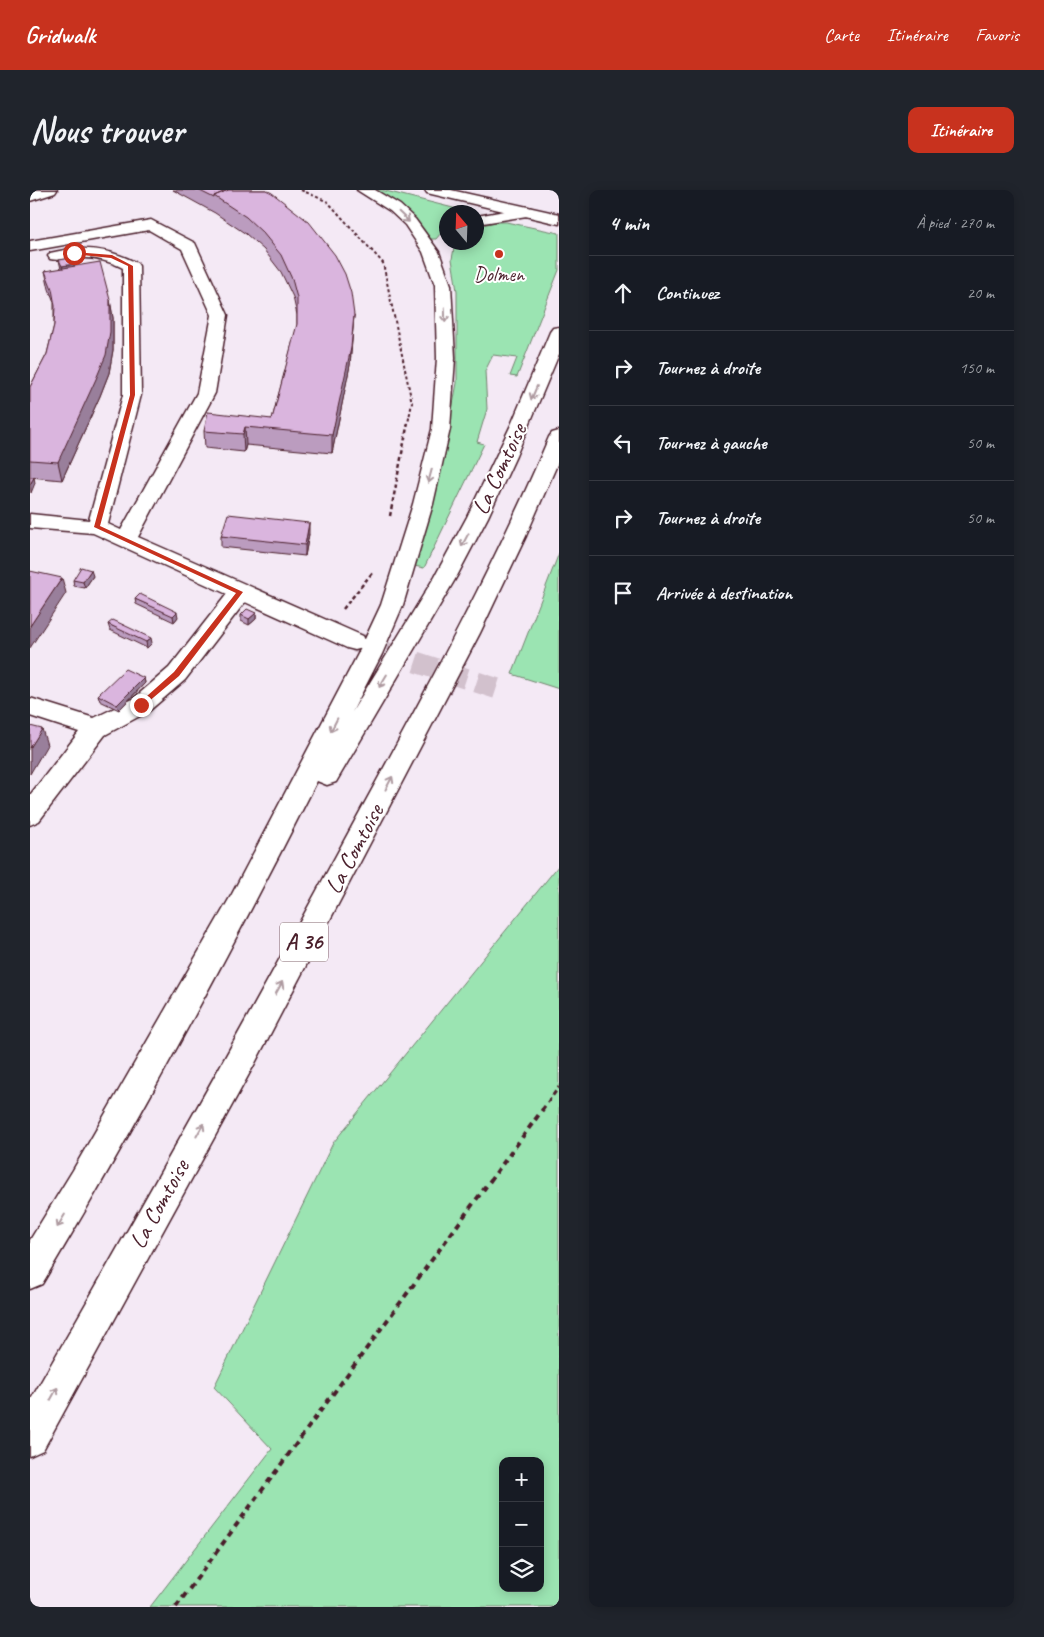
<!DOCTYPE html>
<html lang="fr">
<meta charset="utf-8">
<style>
:root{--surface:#171b24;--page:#20242c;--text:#f1f3f6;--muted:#9ea1a6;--line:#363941;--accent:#c8321e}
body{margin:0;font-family:Caveat,sans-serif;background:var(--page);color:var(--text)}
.controls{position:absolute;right:15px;bottom:15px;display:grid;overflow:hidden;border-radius:10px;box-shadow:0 2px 12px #0003}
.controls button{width:45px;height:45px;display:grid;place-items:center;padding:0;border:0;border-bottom:1px solid var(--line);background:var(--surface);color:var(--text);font:25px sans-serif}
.compass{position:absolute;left:409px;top:15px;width:45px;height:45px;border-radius:50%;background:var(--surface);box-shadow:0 2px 12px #0003;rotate:341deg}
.stop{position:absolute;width:15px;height:15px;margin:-11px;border:4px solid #c8321e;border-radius:50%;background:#fff}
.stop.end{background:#c8321e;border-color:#fff;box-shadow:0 1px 5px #0008}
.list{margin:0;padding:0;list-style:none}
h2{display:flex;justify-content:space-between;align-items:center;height:65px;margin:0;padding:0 20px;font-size:21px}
h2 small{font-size:16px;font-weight:400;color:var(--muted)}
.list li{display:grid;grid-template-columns:32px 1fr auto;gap:15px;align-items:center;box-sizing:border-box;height:75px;padding:0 20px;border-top:1px solid var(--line)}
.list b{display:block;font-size:19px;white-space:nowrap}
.list em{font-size:16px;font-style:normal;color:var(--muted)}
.icon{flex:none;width:28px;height:28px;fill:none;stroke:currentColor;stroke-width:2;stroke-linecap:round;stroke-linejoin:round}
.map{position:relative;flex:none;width:529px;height:1417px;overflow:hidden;border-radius:10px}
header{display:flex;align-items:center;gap:30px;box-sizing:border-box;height:70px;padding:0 25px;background:var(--accent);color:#fff}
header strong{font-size:24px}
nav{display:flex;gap:28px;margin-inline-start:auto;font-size:18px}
.intro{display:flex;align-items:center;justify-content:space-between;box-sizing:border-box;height:120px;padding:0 30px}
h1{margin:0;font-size:35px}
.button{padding:12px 22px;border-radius:10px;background:var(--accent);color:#fff;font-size:18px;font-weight:700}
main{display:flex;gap:30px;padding:0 30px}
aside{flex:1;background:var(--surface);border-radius:10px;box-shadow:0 2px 12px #0003}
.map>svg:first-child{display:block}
.green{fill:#9be4b2;stroke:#72826e;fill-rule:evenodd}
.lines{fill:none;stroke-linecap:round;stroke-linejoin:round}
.minor-tunnel{stroke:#d2c1cd;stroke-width:21;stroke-dasharray:21 11;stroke-linecap:butt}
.minor-casing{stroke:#4a1f2b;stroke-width:3}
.major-casing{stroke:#4a1f2b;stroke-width:3}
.highway-casing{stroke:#4a1f2b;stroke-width:3}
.path-far3{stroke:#4a1f2b;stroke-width:2;stroke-dasharray:3 2.5;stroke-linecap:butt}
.path-far2{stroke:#4a1f2b;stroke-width:2.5;stroke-dasharray:4 3;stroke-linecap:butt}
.path-far1{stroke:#4a1f2b;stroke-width:3;stroke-dasharray:5 4;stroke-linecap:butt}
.path{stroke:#4a1f2b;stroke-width:4;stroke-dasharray:6 5;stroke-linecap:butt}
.minor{fill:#fff;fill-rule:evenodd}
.major{fill:#fff;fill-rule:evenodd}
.highway{fill:#fff;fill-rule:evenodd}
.wall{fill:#bb9cbf;stroke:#4a1f2b}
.shaded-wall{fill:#997f9b;stroke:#4a1f2b}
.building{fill:#dab5de;stroke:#4a1f2b}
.oneway{stroke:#ae9aa0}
.route{fill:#c8321e}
.poi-dot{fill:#c8321e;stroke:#fff;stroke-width:2}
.labels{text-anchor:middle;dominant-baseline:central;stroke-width:4;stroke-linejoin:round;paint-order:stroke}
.far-poi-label{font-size:20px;fill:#4a1f2b;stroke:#fff}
.shield{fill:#fff;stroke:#80626b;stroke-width:1}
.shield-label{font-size:22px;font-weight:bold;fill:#4a1f2b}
.street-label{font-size:24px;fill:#4a1f2b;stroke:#fff}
</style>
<header>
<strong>Gridwalk</strong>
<nav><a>Carte</a><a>Itinéraire</a><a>Favoris</a></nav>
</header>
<div class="intro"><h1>Nous trouver</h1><a class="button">Itinéraire</a></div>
<main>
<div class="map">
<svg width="529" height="1417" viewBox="0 0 529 1417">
<rect width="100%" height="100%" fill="#f4e9f5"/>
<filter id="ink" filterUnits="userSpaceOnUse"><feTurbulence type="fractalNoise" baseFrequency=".02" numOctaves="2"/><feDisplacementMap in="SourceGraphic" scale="10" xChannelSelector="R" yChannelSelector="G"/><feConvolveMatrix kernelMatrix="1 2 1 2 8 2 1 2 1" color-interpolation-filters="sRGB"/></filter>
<g filter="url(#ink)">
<path class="green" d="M 343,0 L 352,0 L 439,22 L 417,22 L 416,37 L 406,49 L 400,49 C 386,25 367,13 343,0 Z
M 466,32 L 476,32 L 529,43 L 529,80 L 487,187 L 480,186 L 487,168 L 463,165 L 455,181 L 457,219 L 447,252 L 454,254 L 394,378 L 384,376 L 419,236 L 427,193 L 427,101 L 422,69 L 425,53 L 447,52 L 447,36 Z
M 529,363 L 529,499 L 482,484 Z
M 529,675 L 529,1417 L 120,1417 L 242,1259 L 184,1197 L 303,953 ZM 473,1271 L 510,1271 L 510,1398 L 473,1398 Z"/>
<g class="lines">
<path class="minor-tunnel" d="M 325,452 L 471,500"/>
<g class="minor-casing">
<path id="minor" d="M 6,0 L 27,0 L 25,3 L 0,11 L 0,2 Z
M 121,30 L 165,53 L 198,125 L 185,203 L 108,347 L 333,446 L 336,452 L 333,458 L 325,460 L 317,458 L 215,412 L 155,490 L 119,521 L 75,545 L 9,631 L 0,635 L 0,605 L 49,542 L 0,526 L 0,508 L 64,528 L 103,509 L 139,478 L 197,404 L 63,343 L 0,338 L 0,324 L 59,330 L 93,205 L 93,78 C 78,70 61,67 44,68 C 35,68 29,71 20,69 L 18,66 L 20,63 C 51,55 79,58 107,73 L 109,76 L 111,205 L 78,334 L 91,340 L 167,203 L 182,125 L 152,59 L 119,40 L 0,61 L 0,51 Z"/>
</g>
<g class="major-casing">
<path id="major" d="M 395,0 L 421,0 L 529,24 L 529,34 L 397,3 Z"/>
</g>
<g class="highway-casing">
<path id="highway" d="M 327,0 L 345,0 L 370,15 L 385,29 L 409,62 L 421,95 L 425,168 L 420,239 L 403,314 L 373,415 L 352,464 L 322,522 L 405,386 L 437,327 L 481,235 L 520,142 L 523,138 L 529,137 L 529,164 L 486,266 L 458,327 L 427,386 L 306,592 L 297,595 L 287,591 C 201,761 110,930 12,1094 L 0,1099 L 0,1050 L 43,980 L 202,704 L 328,464 L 351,415 L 383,314 L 402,239 L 407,168 L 405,95 L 393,62 L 375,35 L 360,21 Z
M 498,17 L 503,19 L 506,22 L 503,25 L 447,34 L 447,26 Z
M 529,241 L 529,270 L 496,346 L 450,443 L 224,875 L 13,1260 L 0,1266 L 0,1211 C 107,1025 213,838 315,649 C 387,517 460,386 519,247 L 522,243 Z"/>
</g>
<path class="path-far3" d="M 271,0 L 298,12 L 353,73 L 382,213 L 378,233"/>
<path class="path-far2" d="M 360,326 L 378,232
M 313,419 L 342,383"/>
<path class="path-far1" d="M 512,920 L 529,897"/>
<path class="path" d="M 146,1417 L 513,919"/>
<use href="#minor" class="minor"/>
<use href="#major" class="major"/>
<use href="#highway" class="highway"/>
</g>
<path class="wall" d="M 143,0 L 236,0 L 324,125 L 320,175 L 302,263 L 216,255 L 214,262 L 175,258 L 174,241 L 242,229 L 267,136 L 267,125 L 263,107 L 251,82 L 234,60 L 216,44 L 185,23 Z
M 29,70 L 44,77 L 80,110 L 83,128 L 83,160 L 79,183 L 70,206 L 32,290 L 0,287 L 0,197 L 17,164 L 24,135 L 24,112 L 19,99 L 15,81 L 31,79 Z
M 279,344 L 275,366 L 191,357 L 191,346 Z
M 63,386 L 55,398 L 44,396 L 43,390 Z
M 105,409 L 148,427 L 144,432 L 106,414 Z
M 226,423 L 226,429 L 219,435 L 211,431 L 211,425 Z
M 78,434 L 122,453 L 117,458 L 80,440 Z
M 114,488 L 115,493 L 89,520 L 70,511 L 68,505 Z"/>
<path class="shaded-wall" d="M 44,74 L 45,80 L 33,82 L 32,76 Z
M 80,110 L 83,128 L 83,160 L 79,183 L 70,206 L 32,290 L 28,272 Z
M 324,125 L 320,175 L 302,263 L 302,245 Z
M 215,237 L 216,255 L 214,262 L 213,244 Z
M 4,287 L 5,293 L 1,303 L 0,295 Z
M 279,333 L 279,344 L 275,366 L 275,355 Z
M 61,380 L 63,386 L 55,398 L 53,392 Z
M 32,388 L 36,403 L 0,458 L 0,436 Z
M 147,422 L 148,427 L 144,432 L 143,426 Z
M 226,423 L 226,429 L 219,435 L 219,429 Z
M 121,448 L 122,453 L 117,458 L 116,452 Z
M 114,488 L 115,493 L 89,520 L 87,515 Z
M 12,539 L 17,555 L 0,584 L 0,558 Z"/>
<path class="building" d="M 168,0 L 198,0 L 184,6 L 184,8 Z
M 198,0 L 236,0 L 242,3 L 279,32 L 305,65 L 315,84 L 321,103 L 324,125 L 321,158 L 302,245 L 215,237 L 213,244 L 174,241 L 178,222 L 242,229 L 267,134 L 267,108 L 262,89 L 251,65 L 233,43 L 216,27 L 184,6 Z
M 41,68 L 44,74 L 32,76 L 29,70 Z
M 70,72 L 80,110 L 80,142 L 76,165 L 66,189 L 28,272 L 0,270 L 0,197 L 17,164 L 24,135 L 25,116 L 22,99 L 15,81 Z
M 0,287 L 4,287 L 0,295 Z
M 198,324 L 279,333 L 275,355 L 191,346 Z
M 51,377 L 61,380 L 53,392 L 43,390 Z
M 0,381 L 32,388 L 0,436 Z
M 110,404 L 147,422 L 143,426 L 105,409 Z
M 217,419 L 226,423 L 219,429 L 211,425 Z
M 83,430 L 121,448 L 116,452 L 78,434 Z
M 95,479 L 114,488 L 87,515 L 68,505 Z
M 0,536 L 12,539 L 0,558 Z"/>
<defs><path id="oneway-shaft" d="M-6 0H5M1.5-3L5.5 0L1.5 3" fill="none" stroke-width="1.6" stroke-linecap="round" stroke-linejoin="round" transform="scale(1.25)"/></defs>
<g class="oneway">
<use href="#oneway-shaft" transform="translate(374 27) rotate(44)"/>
<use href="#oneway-shaft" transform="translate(415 125) rotate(88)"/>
<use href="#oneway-shaft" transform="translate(504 203) rotate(113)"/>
<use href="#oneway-shaft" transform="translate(400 286) rotate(105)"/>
<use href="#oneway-shaft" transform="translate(435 350) rotate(118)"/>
<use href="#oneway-shaft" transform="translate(353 491) rotate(121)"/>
<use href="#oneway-shaft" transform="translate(304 535) rotate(117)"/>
<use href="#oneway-shaft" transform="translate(359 593) rotate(-62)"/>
<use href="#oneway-shaft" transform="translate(249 798) rotate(-61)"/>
<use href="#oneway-shaft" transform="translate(170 940) rotate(-61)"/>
<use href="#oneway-shaft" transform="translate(31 1031) rotate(121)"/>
<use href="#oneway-shaft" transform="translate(24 1204) rotate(-61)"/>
</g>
</g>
<path class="route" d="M 44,62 L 82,65 L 103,76 L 105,205 L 70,336 L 213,402 L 149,486 L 111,518 L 107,515 L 108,514 L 144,482 L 206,403 L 64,337 L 100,205 L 98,76 L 81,68 L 42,64 Z"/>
<circle class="poi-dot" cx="469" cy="64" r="5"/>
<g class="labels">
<g class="far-poi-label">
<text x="469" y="84">Dolmen</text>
</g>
<rect class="shield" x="250" y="732.5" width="48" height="39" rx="4"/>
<g class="shield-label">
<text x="274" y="752">A 36</text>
</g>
<g class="street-label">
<text transform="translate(469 279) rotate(-65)">La Comtoise</text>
<text transform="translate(324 659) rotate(-62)">La Comtoise</text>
<text transform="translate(129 1014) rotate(-61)">La Comtoise</text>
</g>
</g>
</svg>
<div class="controls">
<button>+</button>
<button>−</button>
<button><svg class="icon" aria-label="layers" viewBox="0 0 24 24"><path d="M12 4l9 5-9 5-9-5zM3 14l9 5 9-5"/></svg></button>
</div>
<svg class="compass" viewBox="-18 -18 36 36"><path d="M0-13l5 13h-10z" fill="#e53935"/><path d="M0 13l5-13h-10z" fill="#9ea1a6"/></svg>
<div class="stop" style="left:44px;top:63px"></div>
<div class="stop end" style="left:111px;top:515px"></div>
</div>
<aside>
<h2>4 min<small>À pied · 270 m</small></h2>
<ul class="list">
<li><svg class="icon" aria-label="ahead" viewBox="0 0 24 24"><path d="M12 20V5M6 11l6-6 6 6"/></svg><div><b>Continuez</b></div><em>20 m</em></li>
<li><svg class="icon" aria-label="right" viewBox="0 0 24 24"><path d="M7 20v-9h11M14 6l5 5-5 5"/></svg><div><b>Tournez à droite</b></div><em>150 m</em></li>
<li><svg class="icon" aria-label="left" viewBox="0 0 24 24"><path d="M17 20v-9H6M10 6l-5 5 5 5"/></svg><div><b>Tournez à gauche</b></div><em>50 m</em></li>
<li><svg class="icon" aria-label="right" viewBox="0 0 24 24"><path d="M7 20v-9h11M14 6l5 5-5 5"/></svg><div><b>Tournez à droite</b></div><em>50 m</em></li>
<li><svg class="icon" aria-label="arrive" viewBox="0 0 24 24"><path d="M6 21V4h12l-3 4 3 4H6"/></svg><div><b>Arrivée à destination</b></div></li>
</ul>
</aside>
</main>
